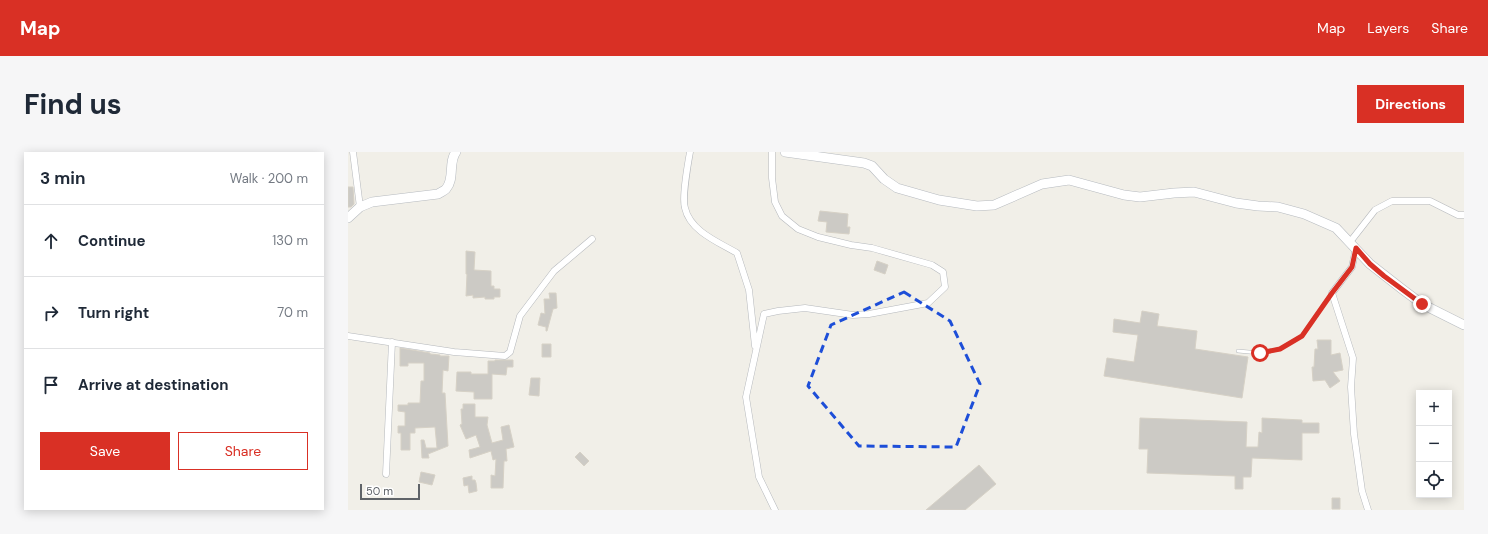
<!DOCTYPE html>
<meta charset="utf-8">
<style>
:root{--surface:#fff;--page:#f6f6f7;--text:#1f2937;--muted:#747a83;--line:#e0e1e3;--accent:#d93025}
body{margin:0;font-family:"DM Sans",sans-serif;background:var(--page);color:var(--text)}
.controls{position:absolute;right:12px;bottom:12px;display:grid;overflow:hidden;border-radius:0px;box-shadow:0 2px 10px #0003}
.controls button{width:36px;height:36px;display:grid;place-items:center;padding:0;border:0;border-bottom:1px solid var(--line);background:var(--surface);color:var(--text);font:20px sans-serif}
.scale{position:absolute;left:12px;bottom:10px;width:60px;box-sizing:border-box;padding-left:4px;border:2px solid #5f6368;border-top:0;font-size:11px;line-height:14px;white-space:nowrap;color:#5f6368;-webkit-text-stroke:3px #fff;paint-order:stroke}
.stop{position:absolute;width:12px;height:12px;margin:-9px;border:3px solid #d93025;border-radius:50%;background:#fff}
.stop.end{background:#d93025;border-color:#fff;box-shadow:0 1px 4px #0008}
.list{margin:0;padding:0;list-style:none}
h2{display:flex;justify-content:space-between;align-items:center;height:52px;margin:0;padding:0 16px;font-size:17px}
h2 small{font-size:13px;font-weight:400;color:var(--muted)}
.list li{display:grid;grid-template-columns:26px 1fr auto;gap:12px;align-items:center;box-sizing:border-box;height:72px;padding:0 16px;border-top:1px solid var(--line)}
.list b{display:block;font-size:15px;white-space:nowrap}
.list em{font-size:13px;font-style:normal;color:var(--muted)}
.actions{display:flex;gap:8px;padding:12px 16px}
.actions a{flex:1;padding:9px 0;border:1px solid var(--accent);border-radius:0px;text-align:center;font-size:14px;color:var(--accent)}
.actions .main{background:var(--accent);color:#fff}
.icon{flex:none;width:22px;height:22px;fill:none;stroke:currentColor;stroke-width:2;stroke-linecap:round;stroke-linejoin:round}
.map{position:relative;flex:none;width:1116px;height:358px;overflow:hidden;border-radius:0px}
header{display:flex;align-items:center;gap:24px;box-sizing:border-box;height:56px;padding:0 20px;background:var(--accent);color:#fff}
header strong{font-size:19px}
nav{display:flex;gap:22px;margin-inline-start:auto;font-size:14px}
.intro{display:flex;align-items:center;justify-content:space-between;box-sizing:border-box;height:96px;padding:0 24px}
h1{margin:0;font-size:28px}
.button{padding:10px 18px;border-radius:0px;background:var(--accent);color:#fff;font-size:14px;font-weight:700}
main{display:flex;gap:24px;padding:0 24px}
aside{flex:1;background:var(--surface);border-radius:0px;box-shadow:0 2px 10px #0003}
.map>svg:first-child{display:block}
.building{fill:#cccac5;stroke:#d6d1c6}
.lines{fill:none;stroke-linecap:round;stroke-linejoin:round}
.lane-casing{stroke:#b5b8bc;stroke-width:4}
.street-casing{stroke:#b5b8bc;stroke-width:7}
.secondary-casing{stroke:#b6babf;stroke-width:10}
.lane{stroke:#fff;stroke-width:3}
.street{stroke:#fff;stroke-width:6}
.secondary{stroke:#fff;stroke-width:9}
.route{stroke:#d93025;stroke-width:5}
.marked{fill:none;stroke:#1d4ed8;stroke-width:3;stroke-dasharray:8 5;stroke-linejoin:round}
</style>
<header>
<strong>Map</strong>
<nav><a>Map</a><a>Layers</a><a>Share</a></nav>
</header>
<div class="intro"><h1>Find us</h1><a class="button">Directions</a></div>
<main>
<aside>
<h2>3 min<small>Walk · 200 m</small></h2>
<ul class="list">
<li><svg class="icon" aria-label="ahead" viewBox="0 0 24 24"><path d="M12 20V5M6 11l6-6 6 6"/></svg><div><b>Continue</b></div><em>130 m</em></li>
<li><svg class="icon" aria-label="right" viewBox="0 0 24 24"><path d="M7 20v-9h11M14 6l5 5-5 5"/></svg><div><b>Turn right</b></div><em>70 m</em></li>
<li><svg class="icon" aria-label="arrive" viewBox="0 0 24 24"><path d="M6 21V4h12l-3 4 3 4H6"/></svg><div><b>Arrive at destination</b></div></li>
</ul>
<div class="actions"><a class="main">Save</a><a>Share</a></div>
</aside>
<div class="map">
<svg width="1116" height="358" viewBox="0 0 1116 358">
<rect width="100%" height="100%" fill="#f1efe8"/>
<path class="building" d="M 0,35 L 5,35 L 6,52 L 3,55 L 0,55 Z
M 472,59 L 500,62 L 499,75 L 502,75 L 501,82 L 478,80 L 479,70 L 470,69 Z
M 118,99 L 127,100 L 126,118 L 143,119 L 143,134 L 146,134 L 146,137 L 152,137 L 152,145 L 146,145 L 146,147 L 137,147 L 137,145 L 125,146 L 125,143 L 118,144 L 119,122 L 118,122 Z
M 529,109 L 540,113 L 537,122 L 526,118 Z
M 201,141 L 208,141 L 209,156 L 205,157 L 199,179 L 198,179 L 198,175 L 190,173 L 193,161 L 197,162 L 196,147 L 202,147 Z
M 794,159 L 811,162 L 809,174 L 849,179 L 847,197 L 900,205 L 894,246 L 756,224 L 759,206 L 786,210 L 790,183 L 765,180 L 766,167 L 792,171 Z
M 969,188 L 983,188 L 983,203 L 992,201 L 995,218 L 985,220 L 992,229 L 982,236 L 977,228 L 965,229 L 964,215 L 966,215 L 967,197 L 970,197 Z
M 194,192 L 203,192 L 203,205 L 194,205 Z
M 52,196 L 82,201 L 82,202 L 92,203 L 92,204 L 101,204 L 100,219 L 95,218 L 94,241 L 97,241 L 100,294 L 80,302 L 81,306 L 74,306 L 73,288 L 76,288 L 78,296 L 89,296 L 87,275 L 67,276 L 67,281 L 62,281 L 62,298 L 53,298 L 53,281 L 50,281 L 50,274 L 57,274 L 57,260 L 50,259 L 50,253 L 60,253 L 60,251 L 72,251 L 73,229 L 76,229 L 76,211 L 60,211 L 60,214 L 52,214 Z
M 147,208 L 165,208 L 165,215 L 159,215 L 158,223 L 144,222 L 144,247 L 126,247 L 126,240 L 108,239 L 109,220 L 123,220 L 123,222 L 140,222 L 140,209 L 147,209 Z
M 183,226 L 192,226 L 191,244 L 181,243 Z
M 115,252 L 127,252 L 127,265 L 140,265 L 139,273 L 144,291 L 155,288 L 153,275 L 161,273 L 166,295 L 158,297 L 159,309 L 156,309 L 155,336 L 143,336 L 143,323 L 147,324 L 148,307 L 145,308 L 143,299 L 122,306 L 121,298 L 132,295 L 128,283 L 118,287 L 112,273 L 114,272 L 113,257 L 115,257 Z
M 792,266 L 899,270 L 898,295 L 910,295 L 911,280 L 914,281 L 914,266 L 954,268 L 954,271 L 971,271 L 971,281 L 954,281 L 954,308 L 904,306 L 903,325 L 895,325 L 895,337 L 887,337 L 887,324 L 799,321 L 800,297 L 791,297 Z
M 232,300 L 241,309 L 236,314 L 227,305 Z
M 631,313 L 648,332 L 617,358 L 578,358 Z
M 73,320 L 87,323 L 84,333 L 71,330 Z
M 124,324 L 124,328 L 127,328 L 128,331 L 129,339 L 121,341 L 120,333 L 116,334 L 115,326 Z
M 984,346 L 992,346 L 992,357 L 984,357 Z"/>
<g class="lines">
<g class="lane-casing">
<path id="lane" d="M 890,199 L 912,201 L 932,197 L 954,184 L 984,141"/>
</g>
<g class="street-casing">
<path id="street" d="M 5,0 L 12,55
M 342,0 C 340,11 334,47 337,56 C 342,79 370,90 389,101 L 401,138 L 407,194
M 424,0 L 424,26 L 427,50 L 434,64 L 450,77 L 470,85 L 503,93 L 524,96 L 584,113 L 595,120 L 597,135 L 580,151 L 521,162 L 505,163 L 457,156 L 430,159 L 416,162 L 398,245 L 411,325 L 427,358
M 1002,90 L 1027,58 L 1044,49 L 1082,49 L 1110,63 L 1116,63
M 1008,96 L 1004,115 L 984,141 L 1005,206 L 1003,235 L 1006,282 L 1014,339 L 1020,358
M 0,184 L 106,200 L 157,204 L 162,200 L 172,164 L 206,119 L 244,87
M 38,322 L 44,190"/>
</g>
<g class="secondary-casing">
<path id="secondary" d="M 437,0 L 516,11 L 524,14 L 536,27 L 549,36 L 591,48 L 629,54 L 646,53 L 694,32 L 721,28 L 776,43 L 792,45 L 826,41 L 846,40 L 888,51 L 910,54 L 930,55 L 956,62 L 988,76 L 1022,112 L 1054,137 L 1074,152 L 1116,173
M 0,66 L 12,55 L 24,50 L 90,42 C 93,40 96,39 98,37 C 107,27 100,10 108,0"/>
</g>
<use href="#lane" class="lane"/>
<use href="#street" class="street"/>
<use href="#secondary" class="secondary"/>
</g>
<g class="lines">
<path class="route" d="M 912,201 L 932,197 L 954,184 L 984,141 L 1004,115 L 1008,96 L 1022,112 L 1036,124 L 1074,152"/>
</g>
<path class="marked" d="M 556,140 L 602,169 L 632,232 L 608,295 L 511,294 L 460,234 L 483,173 Z"/>
</svg>
<div class="controls">
<button>+</button>
<button>−</button>
<button><svg class="icon" aria-label="locate" viewBox="0 0 24 24"><circle cx="12" cy="12" r="6"/><path d="M12 2v4M12 18v4M2 12h4M18 12h4"/></svg></button>
</div>
<div class="scale">50 m</div>
<div class="stop" style="left:912px;top:201px"></div>
<div class="stop end" style="left:1074px;top:152px"></div>
</div>
</main>
